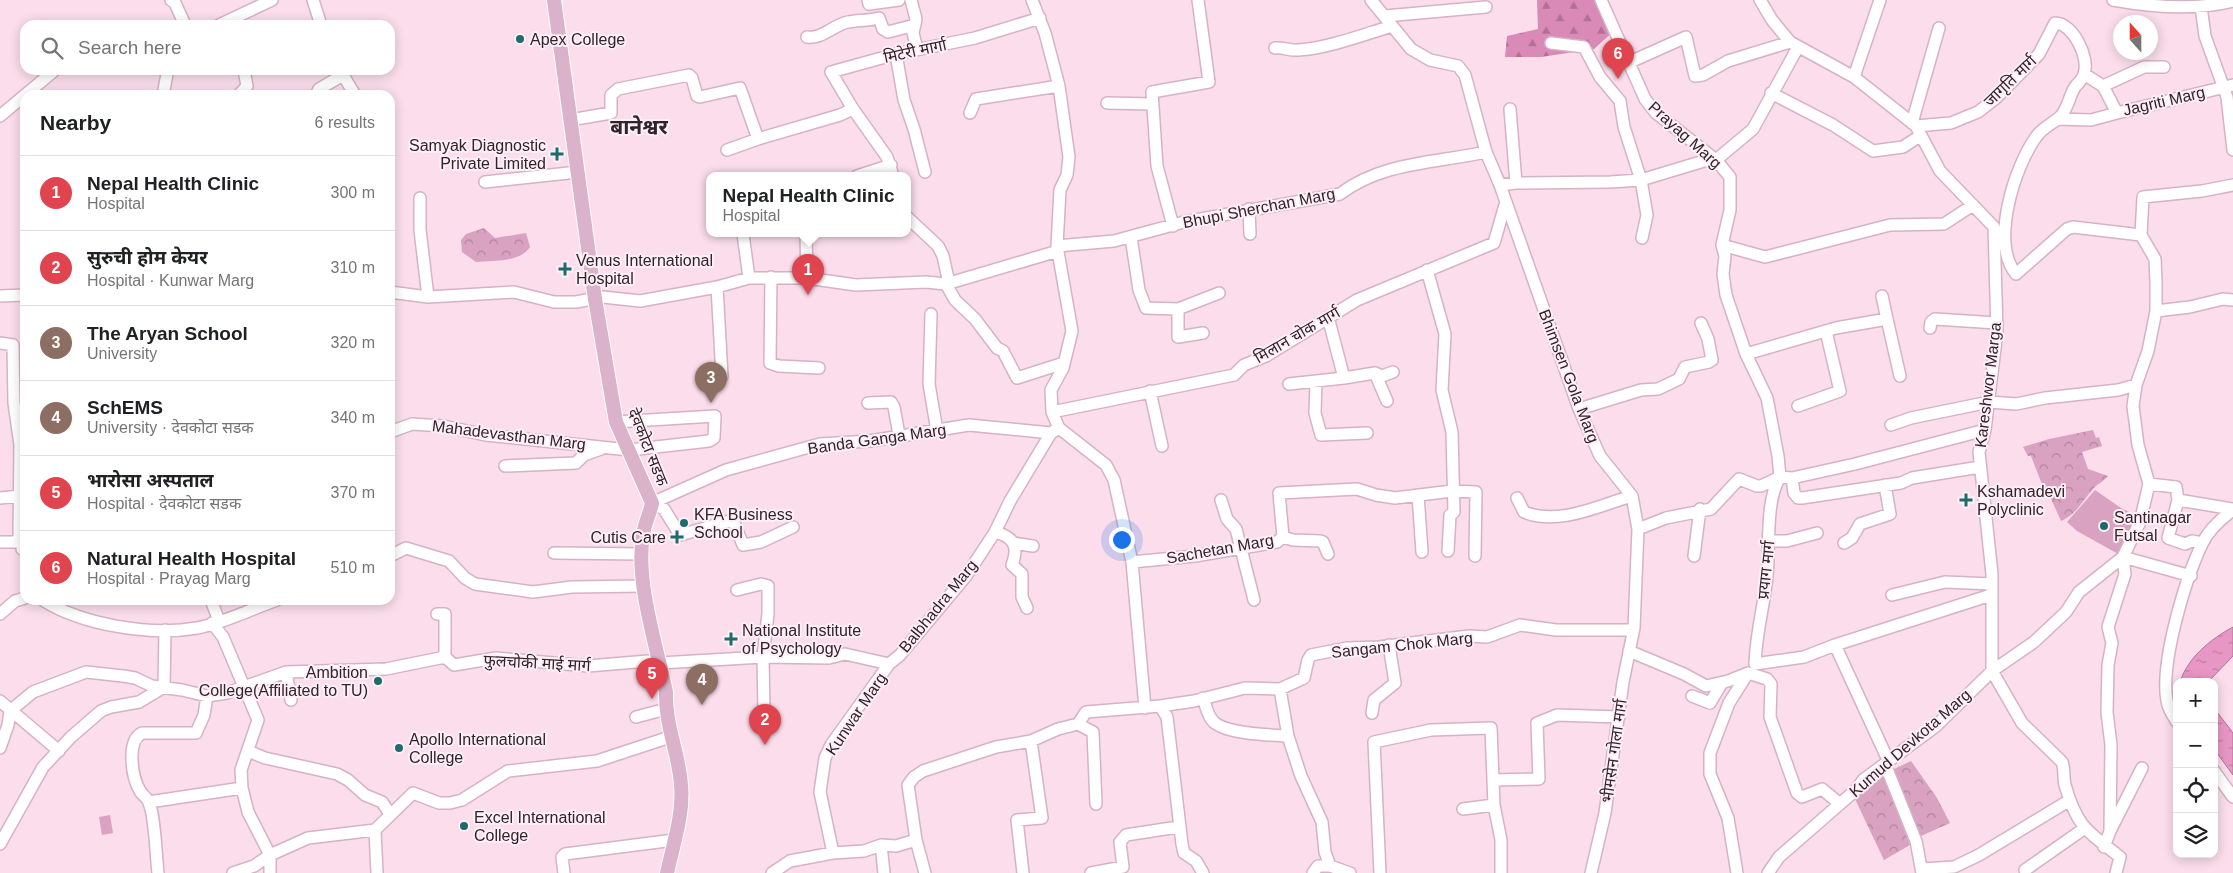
<!DOCTYPE html>
<meta charset="utf-8">
<style>
:root{--surface:#fff;--page:#f6f6f6;--text:#202124;--muted:#757577;--line:#e0e0e0;--accent:#0b8043}
body{margin:0;font-family:Arial,"Noto Sans Devanagari",sans-serif;background:var(--page);color:var(--text)}
.controls{position:absolute;right:15px;bottom:15px;display:grid;overflow:hidden;border-radius:10px;box-shadow:0 2px 12px #0003}
.controls button{width:45px;height:45px;display:grid;place-items:center;padding:0;border:0;border-bottom:1px solid var(--line);background:var(--surface);color:var(--text);font:25px sans-serif}
.compass{position:absolute;left:2113px;top:15px;width:45px;height:45px;border-radius:50%;background:var(--surface);box-shadow:0 2px 12px #0003;rotate:339deg}
.you{position:absolute;left:1121px;top:539px;width:18px;height:18px;margin:-12px;border:4px solid #fff;border-radius:50%;background:#1a73e8;box-shadow:0 0 0 8px #1a73e833}
.badge{display:grid;place-items:center;width:32px;height:32px;border-radius:50%;background:var(--accent);color:#fff;font-size:16px;font-weight:700}
.pin{position:absolute;translate:-50% -41px;filter:drop-shadow(0 1px 2px #0008)}
.pin::after{content:'';position:absolute;top:26px;width:18px;height:15px;background:inherit;clip-path:polygon(0 0,100% 0,50% 100%)}
.popup{position:absolute;left:706px;top:172px;width:205px;height:65px;box-sizing:border-box;display:grid;place-content:center;border-radius:10px;background:var(--surface);filter:drop-shadow(0 1px 4px #0005);font-size:16px;white-space:nowrap;color:var(--muted)}
.popup b{font-size:19px;color:var(--text)}
.popup::after{content:'';position:absolute;left:50%;top:100%;margin-left:-10px;border:10px solid transparent;border-top-color:var(--surface)}
.list{margin:0;padding:0;list-style:none}
h2{display:flex;justify-content:space-between;align-items:center;height:65px;margin:0;padding:0 20px;font-size:21px}
h2 small{font-size:16px;font-weight:400;color:var(--muted)}
.list li{display:grid;grid-template-columns:32px 1fr auto;gap:15px;align-items:center;box-sizing:border-box;height:75px;padding:0 20px;border-top:1px solid var(--line)}
.list b{display:block;font-size:19px;white-space:nowrap}
.list p{margin:0;font-size:16px;white-space:nowrap;color:var(--muted)}
.list em{font-size:16px;font-style:normal;color:var(--muted)}
.icon{flex:none;width:28px;height:28px;fill:none;stroke:currentColor;stroke-width:2;stroke-linecap:round;stroke-linejoin:round}
.map{position:relative;flex:none;width:2233px;height:873px;overflow:hidden}
.search{position:absolute;background:var(--surface);box-shadow:0 2px 12px #0003;left:20px;top:20px;width:375px;height:55px;display:flex;align-items:center;gap:12px;box-sizing:border-box;padding:0 18px;border-radius:15px;color:var(--muted);font-size:19px}
.panel{position:absolute;background:var(--surface);box-shadow:0 2px 12px #0003;left:20px;top:90px;width:375px;height:515px;border-radius:15px}
.map>svg:first-child{display:block}
.forest{fill:url(#forest-firs)}
.park{fill:url(#park-crowns)}
.pitch{fill:#d8a2c0}
.water{fill:url(#water-ripples);stroke:#b17496}
.lines{fill:none;stroke-linecap:round;stroke-linejoin:round}
.minor-casing{stroke:#d6b2c5;stroke-width:14}
.major-casing{stroke:#fff;stroke-width:16}
.minor{stroke:#fff;stroke-width:11}
.major{stroke:#dab2c9;stroke-width:14}
.poi-dot{fill:#1e6b6b;stroke:#feeff7;stroke-width:2}
.labels{text-anchor:middle;dominant-baseline:central;stroke-width:4;stroke-linejoin:round;paint-order:stroke}
.poi-label{font-size:16px;fill:#31232a;stroke:#feeff7;text-anchor:start}
.street-label{font-size:16px;fill:#31232a;stroke:#feeff7}
.district-label{font-size:21px;font-weight:bold;fill:#31232a;stroke:#feeff7}
</style>
<div class="map">
<svg width="2233" height="873" viewBox="0 0 2233 873">
<defs>
<pattern id="forest-firs" width="22" height="20" patternUnits="userSpaceOnUse" patternTransform="scale(1.25)"><rect width="22" height="20" fill="#d98ab7"/><path d="M5 1l3.5 6h-7zM16 11l3.5 6h-7z" fill="#b17095"/></pattern>
<pattern id="park-crowns" width="20" height="18" patternUnits="userSpaceOnUse" patternTransform="scale(1.25)"><rect width="20" height="18" fill="#d8a2c0"/><path d="M2 6a3 3 0 1 1 6 0M12 15a3 3 0 1 1 6 0" fill="none" stroke="#b0849c"/></pattern>
<pattern id="water-ripples" width="26" height="14" patternUnits="userSpaceOnUse" patternTransform="scale(1.25)"><rect width="26" height="14" fill="#e897c5"/><path d="M2 4q2-2 4 0t4 0M15 11q2-2 4 0t4 0" fill="none" stroke="#bd7ba0"/></pattern>
</defs>
<rect width="100%" height="100%" fill="#fbddec"/>
<path class="forest" d="M 1537,0 L 1600,0 L 1615,30 L 1594,49 L 1541,57 L 1505,57 L 1507,36 L 1538,29 Z"/>
<path class="park" d="M 484,228 L 495,238 L 526,233 L 530,247 C 520,263 493,260 476,262 L 462,252 L 461,240 L 466,234 Z
M 2093,430 L 2096,438 L 2099,437 L 2102,446 L 2082,452 L 2088,469 L 2108,476 C 2103,482 2097,484 2093,489 C 2082,501 2077,514 2061,521 L 2048,492 L 2045,492 L 2031,456 L 2028,456 L 2023,447 L 2049,439 Z
M 1911,761 L 1937,798 L 1950,823 L 1921,836 L 1890,771 Z
M 1884,774 L 1910,845 L 1884,860 L 1855,799 Z"/>
<path class="pitch" d="M 2095,490 L 2121,508 L 2141,518 L 2120,555 L 2077,531 L 2067,522 Z
M 110,815 L 113,833 L 102,835 L 99,817 Z"/>
<path class="water" d="M 2233,627 L 2233,656 L 2208,682 L 2180,682 C 2188,657 2211,639 2233,627 Z
M 2214,708 L 2233,733 L 2233,775 L 2214,749 Z"/>
<g class="lines">
<g class="minor-casing">
<path id="minor" d="M 171,0 L 175,3 L 185,25
M 313,0 L 321,25
M 868,0 L 869,4 L 899,0
M 911,0 L 916,19 L 913,33 L 917,49
M 1032,0 L 1045,33 L 1059,86 L 1069,157 L 1067,175 L 1060,190 L 1057,246 L 1072,331 L 1063,368 L 1051,390 L 1052,412 L 1059,428 L 1106,465 L 1114,480 L 1132,562 L 1145,708
M 1371,0 L 1411,49 L 1430,60 L 1458,66 L 1465,75 L 1486,152 L 1500,185 L 1579,409 L 1600,456 L 1632,496 L 1638,529 L 1634,628 L 1623,682 L 1605,813 L 1591,873
M 1601,0 L 1645,99 L 1656,113 L 1716,160 L 1730,177 L 1730,210 L 1722,245 L 1725,256 L 1723,274 L 1726,295 L 1746,354 L 1767,398 L 1778,456 L 1780,477
M 1760,0 L 1772,20 L 1790,42 L 1854,77 L 1916,126 L 1940,171 L 1994,227 L 1997,332 L 1985,430 L 1979,452 L 1992,574 L 1992,671
M 2113,0 C 2152,7 2194,11 2233,1
M 2201,7 L 2205,36 L 2227,97 L 2233,150
M 1385,16 L 1486,7
M 219,25 L 272,0
M 807,37 C 823,39 833,25 848,22 C 858,20 868,21 879,18 L 883,29 L 888,32 L 915,25
M 1275,48 C 1283,47 1290,51 1298,50 C 1329,48 1362,35 1392,26
M 896,54 L 904,100 L 914,129 L 925,172
M 1630,62 L 1686,37 L 1695,76 L 1703,75 L 1728,61 L 1790,42
M 2084,74 L 2103,86 L 2117,113 L 2233,85
M 343,75 L 355,95
M 1854,77 L 1880,0
M 2103,86 L 2144,67 L 2164,67
M 1771,93 L 1833,125 L 1873,151 L 1903,147 L 1920,136
M 163,95 L 167,74 L 165,70
M 239,95 L 247,86 L 244,70
M 316,95 L 319,89 L 343,75 L 340,70
M 1107,103 L 1152,104
M 1510,109 L 1516,183
M 970,113 L 976,99 L 1059,86
M 0,116 L 55,70
M 2058,119 L 2091,120 L 2117,113
M 570,120 L 611,113 L 611,95 L 618,89 L 689,75 L 692,78 L 697,96 L 700,97 L 740,88 L 758,139 L 840,115 L 853,109
M 1912,123 L 1939,28
M 1916,126 L 1951,123 L 1978,112 L 1996,98 L 2039,54 L 2055,23 C 2073,23 2090,58 2084,74 C 2083,79 2078,83 2075,87 C 2069,96 2068,109 2060,117 C 2052,124 2042,128 2036,137 C 2015,166 1990,242 2016,274 L 2067,229 L 2073,227 L 2141,235
M 727,150 L 758,139
M 1716,160 L 1753,129 L 1798,47
M 857,176 L 891,165
M 893,176 L 887,157 L 853,109 L 831,72 L 896,54 L 975,38 L 1040,18
M 485,182 L 578,172
M 1500,185 L 1516,183 L 1610,182 L 1641,180 L 1624,127 L 1620,101 L 1600,77 L 1584,47 L 1551,43
M 420,198 L 420,230 L 428,297
M 1249,209 L 1250,234
M 907,217 L 938,246 L 943,256 L 949,283
M 1173,226 L 1157,166 L 1152,92 L 1209,82 L 1198,0
M 743,234 L 749,278
M 806,234 L 807,278
M 1131,237 L 1139,290 L 1146,308 L 1178,309 L 1178,337 L 1203,333
M 1642,238 L 1647,215 L 1641,180 L 1714,158
M 1722,245 L 1765,257 L 1890,225 L 1944,224 L 1973,205
M 1057,246 L 1114,241 L 1184,222 L 1340,194 C 1382,162 1435,163 1486,152
M 1427,270 L 1445,334 L 1442,390 L 1452,432 L 1454,512 L 1450,515 L 1448,551
M 771,277 L 770,363 L 779,366 L 819,368
M 946,284 L 955,300 L 975,319 L 997,348 L 1003,351 L 1017,378 L 1064,363
M 717,287 L 722,376
M 390,292 L 428,297 L 514,292 L 554,302 L 576,302 L 603,297 L 640,301 L 717,287 L 749,278 L 807,278 L 856,285 L 926,282 L 946,284 L 1058,251
M 0,296 L 25,295
M 1882,296 L 1887,319
M 1178,309 L 1219,293
M 2156,311 L 2190,307 L 2223,299 L 2233,300
M 931,314 L 929,384 L 937,431
M 1328,317 L 1344,378 L 1375,373 L 1387,401
M 1930,328 L 1931,322 L 1935,319 L 1997,323
M 0,343 L 13,345 L 14,403 L 20,445 L 19,538 L 15,542 L 0,542
M 1746,354 L 1836,328 L 1887,319 L 1900,376
M 1375,373 L 1382,376 L 1393,372
M 1316,382 L 1315,413 L 1321,435 L 1367,433
M 1289,384 L 1344,378
M 1150,391 L 1162,446
M 868,403 L 891,402 L 894,407 L 899,435
M 1798,406 L 1840,391 L 1826,331
M 1579,409 L 1641,390 L 1658,389 L 1679,379 L 1685,367 L 1709,362 L 1712,360 L 1708,339 L 1701,323
M 1052,412 L 1234,375 L 1244,365 L 1266,356 L 1357,300 L 1494,243 L 1505,205
M 1891,425 L 1911,418 L 1989,402 L 2016,404 L 2045,398 L 2118,390 L 2136,385
M 390,432 L 412,424 L 443,426 L 486,435 L 629,450 L 709,441 L 714,438 L 715,416 L 616,422
M 505,466 L 576,463 L 584,455 L 601,449
M 1792,478 L 1794,493 L 1798,498 L 1802,498 L 1901,483 L 1912,478 L 1980,467
M 2149,484 L 2176,487 L 2178,500 L 2233,509
M 1418,495 L 1422,552
M 0,498 L 19,496
M 1517,498 L 1524,512 C 1559,526 1597,506 1632,496
M 1221,500 L 1227,519 L 1236,529 L 1254,600
M 2178,500 L 2168,538 L 2185,544 L 2192,541 L 2202,543
M 652,503 L 726,470 L 820,444 L 870,441 L 969,425 L 1051,433
M 652,503 L 664,509 L 680,535 L 733,520 L 743,545 L 761,542 L 793,527
M 1638,529 L 1666,518 L 1711,509 L 1739,479 L 1757,486 L 1761,486 L 1780,477 L 1792,478 L 1855,464 L 1985,430
M 995,532 C 1014,537 1019,546 1012,565 L 1022,574 L 1022,597 L 1027,608
M 1283,537 L 1293,540 L 1320,541 L 1323,542 L 1328,554
M 1769,541 L 1787,541 L 1817,533
M 1013,543 L 1033,546
M 1844,543 L 1852,538 L 1860,524 L 1890,514 L 1885,485
M 22,549 L 25,549
M 554,553 L 642,554
M 390,556 L 406,548 L 449,561 L 465,578 L 475,584 L 533,592 L 572,587 L 643,586
M 1694,556 L 1700,509
M 1132,562 L 1195,556 L 1277,542 L 1283,537 L 1279,493 L 1357,489 L 1376,495 L 1395,498 L 1452,491 L 1476,492 L 1475,556
M 737,590 L 761,584 L 768,586 L 768,614 L 763,657 L 764,711
M 1892,595 L 1945,582 L 1992,584
M 43,600 C 82,625 151,636 197,628 C 224,623 251,609 277,600
M 211,600 L 219,621
M 0,614 L 15,601 L 25,598
M 437,614 L 445,614 L 445,657
M 212,623 L 223,637 L 258,720 L 241,770 L 242,788 L 248,812 L 270,855 L 270,873
M 1835,645 L 1888,760
M 1629,651 L 1684,674 L 1706,686 L 1728,681 L 1748,673 L 1767,679 L 1771,684 L 1770,717 L 1797,793 L 1802,797 L 1822,789 L 1840,804
M 1755,664 L 1804,657 L 1835,645 L 1991,595
M 1755,664 C 1756,633 1764,606 1767,576 C 1770,547 1765,501 1780,477
M 1992,671 L 2022,723 L 2062,762 C 2065,769 2063,777 2065,785 C 2077,827 2087,831 2120,857 L 2116,873
M 286,672 L 291,700
M 1280,689 L 1288,736 L 1301,776 L 1322,822 L 1325,852 L 1330,866
M 1692,696 L 1710,703 L 1722,683
M 1203,698 C 1206,706 1208,718 1215,723 C 1229,734 1270,735 1288,736
M 0,701 L 59,751
M 1160,706 L 1194,701 L 1245,688 L 1280,689 L 1304,678 L 1308,660 L 1311,655 L 1347,648 L 1379,647 L 1469,636 L 1487,637 L 1520,625 L 1556,630 L 1629,630 L 1634,628
M 10,711 L 33,692 L 86,672 L 123,676 L 135,678 L 152,686 L 182,690 L 207,696 L 227,693 L 286,672 L 386,669 L 445,657 L 454,665 L 496,658 L 588,666 L 648,661 L 660,663 L 763,657 L 829,658 L 845,654 L 889,664
M 1372,713 L 1374,700 L 1395,683 L 1389,645
M 636,717 L 666,709
M 2177,722 C 2173,716 2168,708 2167,701 C 2160,663 2185,580 2202,544 C 2208,531 2222,518 2233,510
M 1078,724 L 1093,732 L 1096,804
M 0,748 L 8,725 L 10,711
M 248,751 L 265,758 L 337,774 L 348,780 L 365,795 L 382,802 L 390,814
M 1885,764 L 1916,841 L 1922,873
M 2214,771 L 2233,797
M 1494,780 L 1539,779 L 1537,723 L 1557,715 L 1619,717
M 149,802 L 242,788
M 1463,809 L 1494,805
M 2111,829 L 2142,768
M 375,830 L 377,873
M 916,840 L 925,873
M 0,844 L 43,767 L 71,737 L 101,711 L 111,707 L 139,702 L 164,687 L 165,630
M 881,845 L 884,873
M 2104,847 L 2110,831 L 2111,745 L 2107,712 L 2108,665 L 2112,643 L 2108,627 L 2125,574 L 2123,557 L 2191,576
M 833,853 L 820,792 L 825,758 L 831,745 L 889,664 L 900,655 L 966,576 L 995,532 L 1010,501 L 1051,433 L 1059,428
M 1923,869 L 1954,867 L 1979,855 L 2070,800
M 2025,870 L 2085,828
M 158,873 C 156,857 155,815 149,803 C 148,798 142,795 140,791 C 132,778 126,741 142,733 L 196,733 L 204,715 L 207,696
M 233,873 L 254,866 L 270,855 L 308,838 L 375,830 L 413,793 L 439,803 L 450,803 L 462,800 L 508,771 L 597,761 L 670,737
M 564,873 L 562,857 L 565,854 L 674,840
M 772,873 L 790,861 L 833,853 L 864,851 L 881,845 L 896,846 L 916,840 L 908,785 L 914,777 L 923,771 L 996,747 L 1031,741 L 1058,729 L 1078,724 L 1086,712 L 1160,706 L 1167,717 L 1182,844 L 1184,853 L 1196,861 L 1203,873
M 1023,873 L 1017,820 L 1042,818 L 1031,741
M 1091,873 L 1123,867 L 1120,842 L 1126,835 L 1178,827
M 1313,873 L 1318,866 L 1330,866 L 1350,873
M 1380,873 L 1374,742 L 1431,730 L 1491,728 L 1494,805 L 1501,840 L 1501,873
M 1737,873 L 1728,818 L 1710,774 L 1710,753 L 1729,703 L 1748,673
M 1768,873 L 1779,857 L 1857,789 L 1863,780 L 1936,726 L 1992,671 L 2034,642 L 2066,612 L 2079,592 L 2123,557 L 2140,522 L 2149,484 L 2138,445 L 2133,406 L 2136,385 L 2148,351 L 2156,311 L 2156,282 L 2155,259 L 2141,235 L 2143,197 L 2202,191 L 2233,185"/>
</g>
<g class="major-casing">
<path id="major" d="M 554,0 L 595,299 L 616,422 L 652,503 C 650,514 644,524 643,536 C 635,581 657,647 666,692 C 665,726 679,753 681,785 C 684,813 673,845 667,873"/>
</g>
<use href="#minor" class="minor"/>
<use href="#major" class="major"/>
</g>
<g class="poi-dot">
<circle cx="520" cy="39" r="5"/>
<path d="M554.5 146.5h5v5h5v5h-5v5h-5v-5h-5v-5h5z"/>
<path d="M562.5 261.5h5v5h5v5h-5v5h-5v-5h-5v-5h5z"/>
<path d="M1963.5 492.5h5v5h5v5h-5v5h-5v-5h-5v-5h5z"/>
<circle cx="684" cy="523" r="5"/>
<circle cx="2104" cy="526" r="5"/>
<path d="M674.5 529.5h5v5h5v5h-5v5h-5v-5h-5v-5h5z"/>
<path d="M728.5 631.5h5v5h5v5h-5v5h-5v-5h-5v-5h5z"/>
<circle cx="378" cy="681" r="5"/>
<circle cx="399" cy="748" r="5"/>
<circle cx="464" cy="826" r="5"/>
</g>
<g class="labels">
<g class="poi-label">
<text x="530" y="39">Apex College</text>
<text x="546" y="145" text-anchor="end">Samyak Diagnostic<tspan x="546" dy="18">Private Limited</tspan></text>
<text x="576" y="260">Venus International<tspan x="576" dy="18">Hospital</tspan></text>
<text x="1977" y="491">Kshamadevi<tspan x="1977" dy="18">Polyclinic</tspan></text>
<text x="694" y="514">KFA Business<tspan x="694" dy="18">School</tspan></text>
<text x="2114" y="517">Santinagar<tspan x="2114" dy="18">Futsal</tspan></text>
<text x="666" y="537" text-anchor="end">Cutis Care</text>
<text x="742" y="630">National Institute<tspan x="742" dy="18">of Psychology</tspan></text>
<text x="368" y="672" text-anchor="end">Ambition<tspan x="368" dy="18">College(Affiliated to TU)</tspan></text>
<text x="409" y="739">Apollo International<tspan x="409" dy="18">College</tspan></text>
<text x="474" y="817">Excel International<tspan x="474" dy="18">College</tspan></text>
</g>
<g class="street-label">
<text transform="translate(915 51) rotate(-12)">मिटेरी मार्गा</text>
<text transform="translate(2010 81) rotate(-44)">जागृति मार्ग</text>
<text transform="translate(2164 101) rotate(-13)">Jagriti Marg</text>
<text transform="translate(1685 135) rotate(42)">Prayag Marg</text>
<text transform="translate(1259 208) rotate(-11)">Bhupi Sherchan Marg</text>
<text transform="translate(1297 335) rotate(-30)">मिलान चोक मार्ग</text>
<text transform="translate(1569 376) rotate(69)">Bhimsen Gola Marg</text>
<text transform="translate(1988 385) rotate(-83)">Kareshwor Marga</text>
<text transform="translate(509 435) rotate(7)">Mahadevasthan Marg</text>
<text transform="translate(877 439) rotate(-8)">Banda Ganga Marg</text>
<text transform="translate(648 447) rotate(68)">देवकोटा सडक</text>
<text transform="translate(1220 549) rotate(-10)">Sachetan Marg</text>
<text transform="translate(1766 570) rotate(-84)">प्रयाग मार्ग</text>
<text transform="translate(938 606) rotate(-51)">Balbhadra Marg</text>
<text transform="translate(1402 645) rotate(-6)">Sangam Chok Marg</text>
<text transform="translate(537 663) rotate(3)">फुलचोकी माई मार्ग</text>
<text transform="translate(856 714) rotate(-56)">Kunwar Marg</text>
<text transform="translate(1910 743) rotate(-41)">Kumud Devkota Marg</text>
<text transform="translate(1614 751) rotate(-82)">भीमसेन गोला मार्ग</text>
</g>
<g class="district-label">
<text x="639" y="126">बानेश्वर</text>
</g>
</g>
</svg>
<div class="controls">
<button>+</button>
<button>−</button>
<button><svg class="icon" aria-label="locate" viewBox="0 0 24 24"><circle cx="12" cy="12" r="6"/><path d="M12 2v4M12 18v4M2 12h4M18 12h4"/></svg></button>
<button><svg class="icon" aria-label="layers" viewBox="0 0 24 24"><path d="M12 4l9 5-9 5-9-5zM3 14l9 5 9-5"/></svg></button>
</div>
<svg class="compass" viewBox="-18 -18 36 36"><path d="M0-13l5 13h-10z" fill="#e53935"/><path d="M0 13l5-13h-10z" fill="#757577"/></svg>
<div class="you"></div>
<div class="pin badge" style="left:808px;top:295px;background:#e0444e">1</div>
<div class="popup"><b>Nepal Health Clinic</b>Hospital</div>
<div class="pin badge" style="left:765px;top:745px;background:#e0444e">2</div>
<div class="pin badge" style="left:711px;top:403px;background:#8d6e63">3</div>
<div class="pin badge" style="left:702px;top:705px;background:#8d6e63">4</div>
<div class="pin badge" style="left:652px;top:699px;background:#e0444e">5</div>
<div class="pin badge" style="left:1618px;top:79px;background:#e0444e">6</div>
<div class="search"><svg class="icon" aria-label="search" viewBox="0 0 24 24"><circle cx="10" cy="10" r="6"/><path d="M15 15l6 6"/></svg>Search here</div>
<section class="panel">
<h2>Nearby<small>6 results</small></h2>
<ul class="list">
<li><span class="badge" style="background:#e0444e">1</span><div><b>Nepal Health Clinic</b><p>Hospital</p></div><em>300 m</em></li>
<li><span class="badge" style="background:#e0444e">2</span><div><b>सुरुची होम केयर</b><p>Hospital · Kunwar Marg</p></div><em>310 m</em></li>
<li><span class="badge" style="background:#8d6e63">3</span><div><b>The Aryan School</b><p>University</p></div><em>320 m</em></li>
<li><span class="badge" style="background:#8d6e63">4</span><div><b>SchEMS</b><p>University · देवकोटा सडक</p></div><em>340 m</em></li>
<li><span class="badge" style="background:#e0444e">5</span><div><b>भारोसा अस्पताल</b><p>Hospital · देवकोटा सडक</p></div><em>370 m</em></li>
<li><span class="badge" style="background:#e0444e">6</span><div><b>Natural Health Hospital</b><p>Hospital · Prayag Marg</p></div><em>510 m</em></li>
</ul>
</section>
</div>
